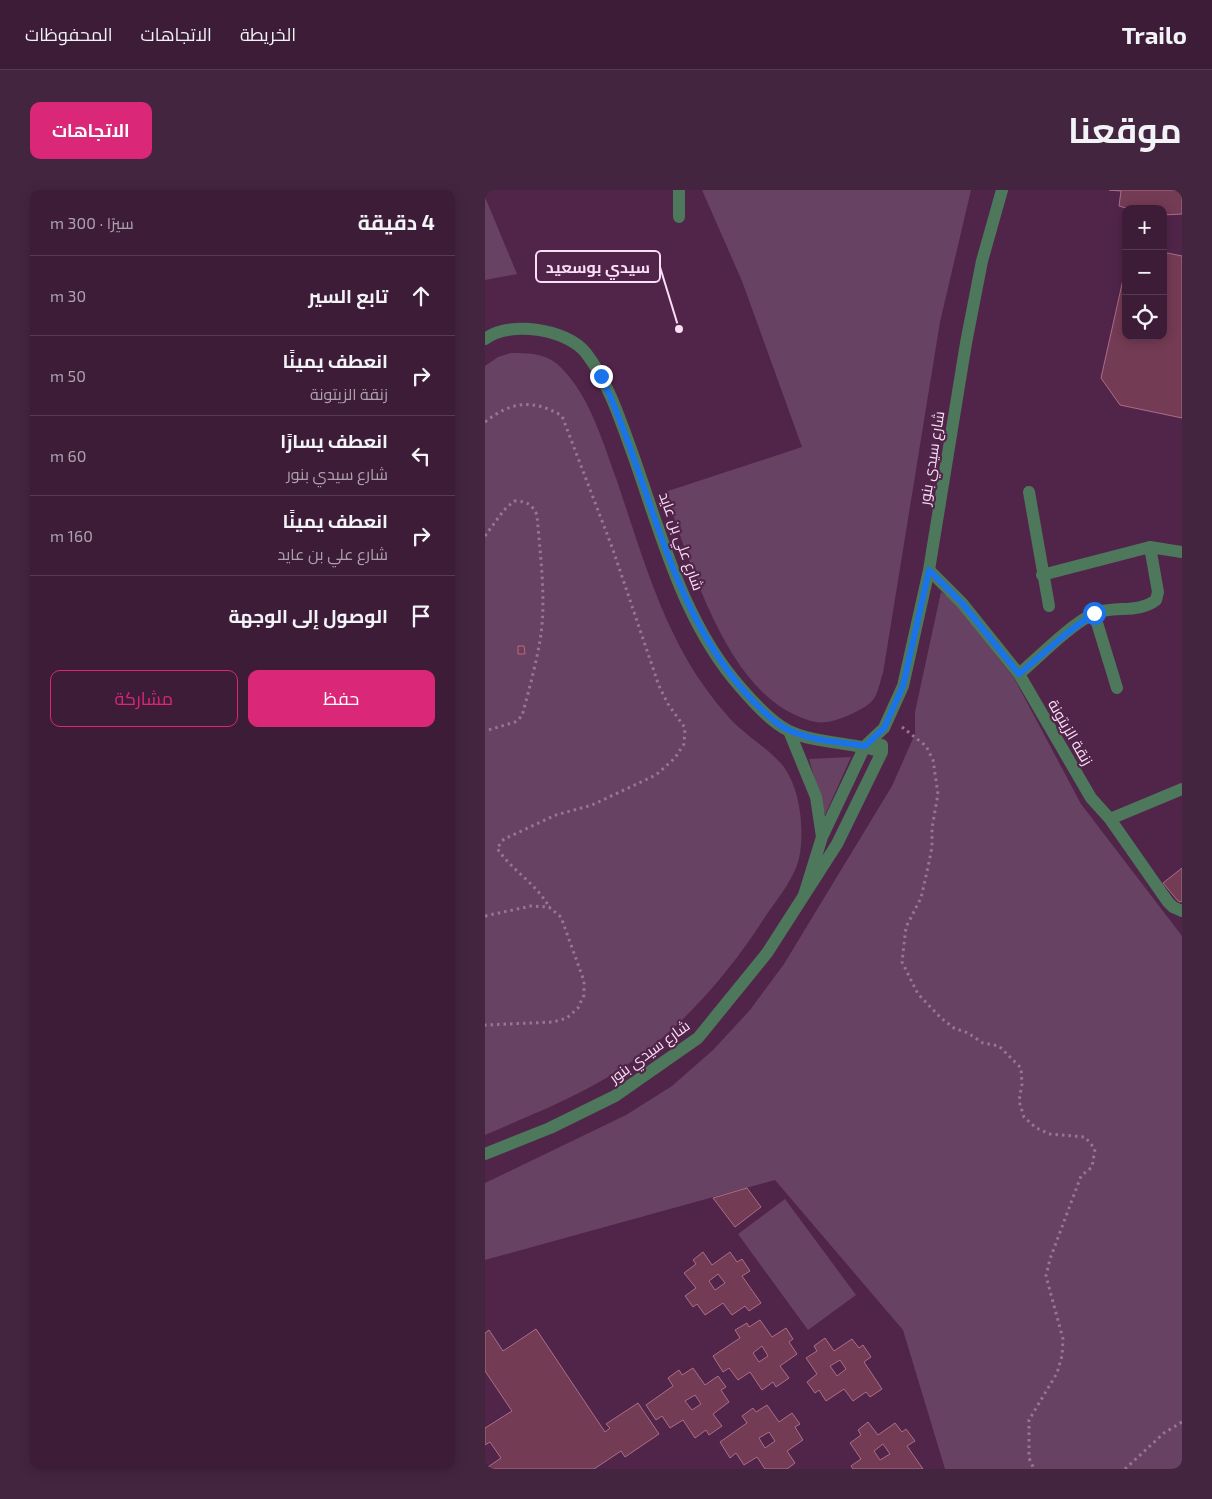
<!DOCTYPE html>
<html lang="ar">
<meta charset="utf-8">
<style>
:root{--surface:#3d1c38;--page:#442540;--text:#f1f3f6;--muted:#ada1ae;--line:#563a53;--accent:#db2777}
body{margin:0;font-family:"Exo 2",Cairo,sans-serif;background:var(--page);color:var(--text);direction:rtl}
.controls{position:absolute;right:15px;top:15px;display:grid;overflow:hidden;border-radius:10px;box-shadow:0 2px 12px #0003}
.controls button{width:45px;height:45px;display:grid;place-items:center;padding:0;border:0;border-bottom:1px solid var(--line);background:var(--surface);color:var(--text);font:25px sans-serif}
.stop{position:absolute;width:15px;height:15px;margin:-11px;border:4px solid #1a73e8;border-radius:50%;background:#fff}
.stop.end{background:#1a73e8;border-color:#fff;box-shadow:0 1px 5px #0008}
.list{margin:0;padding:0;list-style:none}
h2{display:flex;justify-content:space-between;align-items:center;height:65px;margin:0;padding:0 20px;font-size:21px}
h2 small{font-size:16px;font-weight:400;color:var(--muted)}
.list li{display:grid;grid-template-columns:32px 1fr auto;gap:15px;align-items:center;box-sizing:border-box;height:80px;padding:0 20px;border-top:1px solid var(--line)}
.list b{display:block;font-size:19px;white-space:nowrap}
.list p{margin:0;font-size:16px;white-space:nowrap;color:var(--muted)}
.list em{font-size:16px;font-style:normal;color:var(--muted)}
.actions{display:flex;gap:10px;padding:15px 20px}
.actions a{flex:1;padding:11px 0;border:1px solid var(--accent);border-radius:10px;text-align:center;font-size:18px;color:var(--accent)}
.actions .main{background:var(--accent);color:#fff}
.icon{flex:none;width:28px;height:28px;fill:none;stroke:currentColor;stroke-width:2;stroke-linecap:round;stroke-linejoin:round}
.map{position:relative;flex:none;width:697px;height:1279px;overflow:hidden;direction:ltr;border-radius:10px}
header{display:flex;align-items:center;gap:30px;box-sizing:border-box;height:70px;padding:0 25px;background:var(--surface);border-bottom:1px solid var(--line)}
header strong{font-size:24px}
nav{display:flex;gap:28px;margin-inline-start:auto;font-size:18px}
.intro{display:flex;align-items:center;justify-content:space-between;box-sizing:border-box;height:120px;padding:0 30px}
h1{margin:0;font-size:35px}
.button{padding:12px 22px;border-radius:10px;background:var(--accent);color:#fff;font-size:18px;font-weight:700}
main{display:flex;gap:30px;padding:0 30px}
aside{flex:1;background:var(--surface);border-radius:10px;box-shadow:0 2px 12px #0003}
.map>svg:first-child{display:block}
.green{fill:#684262}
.building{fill:#743b54;stroke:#ab6e87;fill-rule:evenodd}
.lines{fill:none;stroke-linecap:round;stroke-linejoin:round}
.path{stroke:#9a7593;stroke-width:3;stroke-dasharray:2.5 4;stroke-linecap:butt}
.minor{stroke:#4e785b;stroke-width:12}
.route{stroke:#1a73e8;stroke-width:6}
.labels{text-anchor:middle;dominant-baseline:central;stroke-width:4.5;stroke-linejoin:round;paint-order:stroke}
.street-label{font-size:15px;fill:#fbdff5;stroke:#51254a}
.leader{fill:none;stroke:#fbdff5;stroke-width:2}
.callout-dot{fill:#fbdff5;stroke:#51254a;stroke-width:2}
.callout{fill:#51254a;stroke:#fbdff5;stroke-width:2}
.callout-label{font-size:16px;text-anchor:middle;font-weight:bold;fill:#fbdff5}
</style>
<header>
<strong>Trailo</strong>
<nav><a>الخريطة</a><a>الاتجاهات</a><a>المحفوظات</a></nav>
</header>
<div class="intro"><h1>موقعنا</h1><a class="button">الاتجاهات</a></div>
<main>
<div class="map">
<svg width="697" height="1279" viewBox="0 0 697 1279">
<rect width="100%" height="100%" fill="#51254a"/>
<path class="green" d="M 217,0 L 486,0 L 455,132 L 398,483 C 395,491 393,505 387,511 C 380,519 357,529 347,531 C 334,534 327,532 315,527 C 240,498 205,371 180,302 L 317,257 L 257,91 Z
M 0,7 L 32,84 L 0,90 Z
M 26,163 C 42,163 58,163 71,173 C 103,200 117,250 131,288 C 149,341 165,396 189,445 C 203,474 220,500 241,524 C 257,544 283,557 299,577 C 315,600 319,636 315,663 C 312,686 292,709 280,727 C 240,790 187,849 123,887 C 85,910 41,927 0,945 L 0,176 L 13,167 Z
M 456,402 L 467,409 L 529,488 L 596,614 L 697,746 L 697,1279 L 460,1279 L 418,1140 L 290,990 L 0,1070 L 0,993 L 141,925 L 187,896 L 228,860 L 265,820 L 299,774 L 407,596 L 430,544 L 430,522 Z
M 366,567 L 340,625 L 324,569 Z
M 300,1009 L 371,1105 L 323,1140 L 253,1044 Z"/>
<path class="building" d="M 624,0 L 697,0 L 697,24 L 678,25 L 678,19 L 644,19 L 634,16 L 636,1 Z
M 678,62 L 697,66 L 697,228 L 635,215 L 616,188 L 641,76 L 641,146 L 678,146 Z
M 33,456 L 39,456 L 40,464 L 33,464 Z
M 697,678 L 697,712 L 693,711 L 678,693 Z
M 262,998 L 276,1017 L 250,1037 L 228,1008 Z
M 218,1062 L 227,1075 L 245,1062 L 252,1072 L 257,1069 L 265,1081 L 257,1086 L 276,1113 L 264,1121 L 260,1116 L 247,1125 L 238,1113 L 220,1125 L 212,1114 L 208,1117 L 200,1106 L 211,1098 L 199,1083 L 211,1074 L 208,1070 ZM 233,1084 L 240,1093 L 230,1100 L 224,1091 Z
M 275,1130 L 287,1147 L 301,1138 L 308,1149 L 304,1152 L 312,1164 L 295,1176 L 304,1188 L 291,1197 L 288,1192 L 277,1200 L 265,1182 L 253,1190 L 244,1178 L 238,1182 L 228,1166 L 255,1148 L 250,1140 L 262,1133 L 264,1137 ZM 277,1156 L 283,1166 L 274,1172 L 268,1163 Z
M 51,1139 L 120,1242 L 125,1238 L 121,1234 L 153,1213 L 174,1244 L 140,1267 L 136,1261 L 109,1279 L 0,1279 L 16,1268 L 5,1252 L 0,1255 L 0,1238 L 27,1221 L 0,1181 L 0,1143 L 4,1140 L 18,1161 Z
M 340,1148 L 349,1161 L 367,1149 L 374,1158 L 378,1155 L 386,1167 L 379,1172 L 397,1199 L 385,1207 L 381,1202 L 368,1211 L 359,1199 L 341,1211 L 334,1200 L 330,1203 L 322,1192 L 332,1184 L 321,1168 L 332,1161 L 329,1156 ZM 355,1170 L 361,1179 L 352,1186 L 345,1176 Z
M 208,1178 L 220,1195 L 233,1186 L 241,1197 L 236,1200 L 244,1212 L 228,1224 L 237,1236 L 224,1245 L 221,1240 L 210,1248 L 198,1230 L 185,1238 L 177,1226 L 171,1230 L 161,1215 L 188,1196 L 183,1188 L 194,1180 L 197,1185 ZM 210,1205 L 216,1214 L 207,1220 L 200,1211 Z
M 282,1215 L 294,1232 L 307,1223 L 315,1234 L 310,1237 L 318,1250 L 302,1261 L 310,1273 L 302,1279 L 280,1279 L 272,1267 L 259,1275 L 251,1263 L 245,1268 L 235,1252 L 262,1233 L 257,1226 L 268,1218 L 271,1222 ZM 284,1242 L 290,1251 L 280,1258 L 274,1248 Z
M 383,1232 L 393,1245 L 410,1233 L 417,1242 L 421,1239 L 430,1251 L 422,1256 L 438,1279 L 368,1279 L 366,1276 L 376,1269 L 365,1253 L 376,1245 L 373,1240 ZM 398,1254 L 405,1264 L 395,1270 L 389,1261 Z"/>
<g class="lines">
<path class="path" d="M 0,232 C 26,211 49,209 77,226 L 127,357 L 174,496 L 183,514 L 200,538 L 199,554 L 190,568 L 171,585 L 107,615 L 71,625 L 19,649 L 12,658 C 27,681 51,693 64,717
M 0,346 L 19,320 L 29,311 C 41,311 47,314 52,325 C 55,363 61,407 56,444 C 52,471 44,500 37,526 L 30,532 L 0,541
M 417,537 L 441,556 L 448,570 L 453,604 L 447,638 L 447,657 L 443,677 L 436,708 L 421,737 L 417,772 L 433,804 L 456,828 L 469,838 L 483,843 L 498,853 L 514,856 L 536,878 L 537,894 L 534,911 L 539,927 L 551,938 L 565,944 L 600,947 L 610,959 L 607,977 L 596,986 L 565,1069 L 561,1086 L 578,1149 L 577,1166 L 572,1183 L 544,1230 L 544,1268 L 549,1279
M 0,726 L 46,716 L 64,717 L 76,727 L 99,791 L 99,805 L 93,818 L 82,828 L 68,832 L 0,835
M 640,1279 L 679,1243 L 697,1232"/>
<path class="minor" d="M 194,0 L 194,27
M 0,149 C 25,130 82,139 101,163 C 123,192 135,229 147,262 C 176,343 198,433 256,498 C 269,513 286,532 304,541 C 332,554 367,552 397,562
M 544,302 L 564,416
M 444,380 L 477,413 L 534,484 L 606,608 L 625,629 L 683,712 L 688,717 L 697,721
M 557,385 L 665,357 L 697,362
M 609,423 L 632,498
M 534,484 C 554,467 585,435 608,424 C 628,415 653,424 671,410 L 673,402 L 665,357
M 304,541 L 331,607 L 337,647
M 625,629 L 697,599
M 319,705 L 337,647 L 380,556 L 399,538 L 418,496 L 444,380 L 481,153 L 497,71 L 517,0
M 0,964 L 65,938 L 130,906 L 213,848 L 282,763 L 352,654 L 397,562 L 397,555"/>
</g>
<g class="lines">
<path class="route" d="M 116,186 C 167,294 184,425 270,513 C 280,523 293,536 306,541 C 329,551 356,552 380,556 L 399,538 L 418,496 L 444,380 L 477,413 L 534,484 L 582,443 L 609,423"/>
</g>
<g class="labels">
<g class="street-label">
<text transform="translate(446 268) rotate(-81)">شارع سيدي بنور</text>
<text transform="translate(197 351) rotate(70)">شارع علي بن عايد</text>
<text transform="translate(586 542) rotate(60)">زنقة الزيتونة</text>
<text transform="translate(164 861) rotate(-36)">شارع سيدي بنور</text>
</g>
</g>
<path class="leader" d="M194 139L175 77"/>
<circle class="callout-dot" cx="194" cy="139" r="5"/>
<rect class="callout" x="51" y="61" width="124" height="31" rx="5"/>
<g class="callout-label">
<text x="113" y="83">سيدي بوسعيد</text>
</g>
</svg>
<div class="controls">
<button>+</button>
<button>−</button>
<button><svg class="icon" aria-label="locate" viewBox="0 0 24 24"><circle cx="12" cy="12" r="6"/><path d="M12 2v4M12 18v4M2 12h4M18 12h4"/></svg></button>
</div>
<div class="stop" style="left:609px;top:423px"></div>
<div class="stop end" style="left:116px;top:186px"></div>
</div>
<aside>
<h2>4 دقيقة<small>سيرًا · 300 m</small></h2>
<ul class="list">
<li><svg class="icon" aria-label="ahead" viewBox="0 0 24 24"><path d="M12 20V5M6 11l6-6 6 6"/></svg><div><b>تابع السير</b></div><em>30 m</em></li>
<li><svg class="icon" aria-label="right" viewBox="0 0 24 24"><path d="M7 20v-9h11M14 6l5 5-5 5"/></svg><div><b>انعطف يمينًا</b><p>زنقة الزيتونة</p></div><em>50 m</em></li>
<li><svg class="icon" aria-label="left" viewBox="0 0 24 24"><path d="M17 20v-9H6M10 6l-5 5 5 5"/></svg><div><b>انعطف يسارًا</b><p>شارع سيدي بنور</p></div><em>60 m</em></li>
<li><svg class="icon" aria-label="right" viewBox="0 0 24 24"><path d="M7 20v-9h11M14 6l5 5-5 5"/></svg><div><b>انعطف يمينًا</b><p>شارع علي بن عايد</p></div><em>160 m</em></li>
<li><svg class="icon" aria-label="arrive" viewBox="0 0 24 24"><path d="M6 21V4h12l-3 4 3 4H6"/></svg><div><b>الوصول إلى الوجهة</b></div></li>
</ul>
<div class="actions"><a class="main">حفظ</a><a>مشاركة</a></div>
</aside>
</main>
